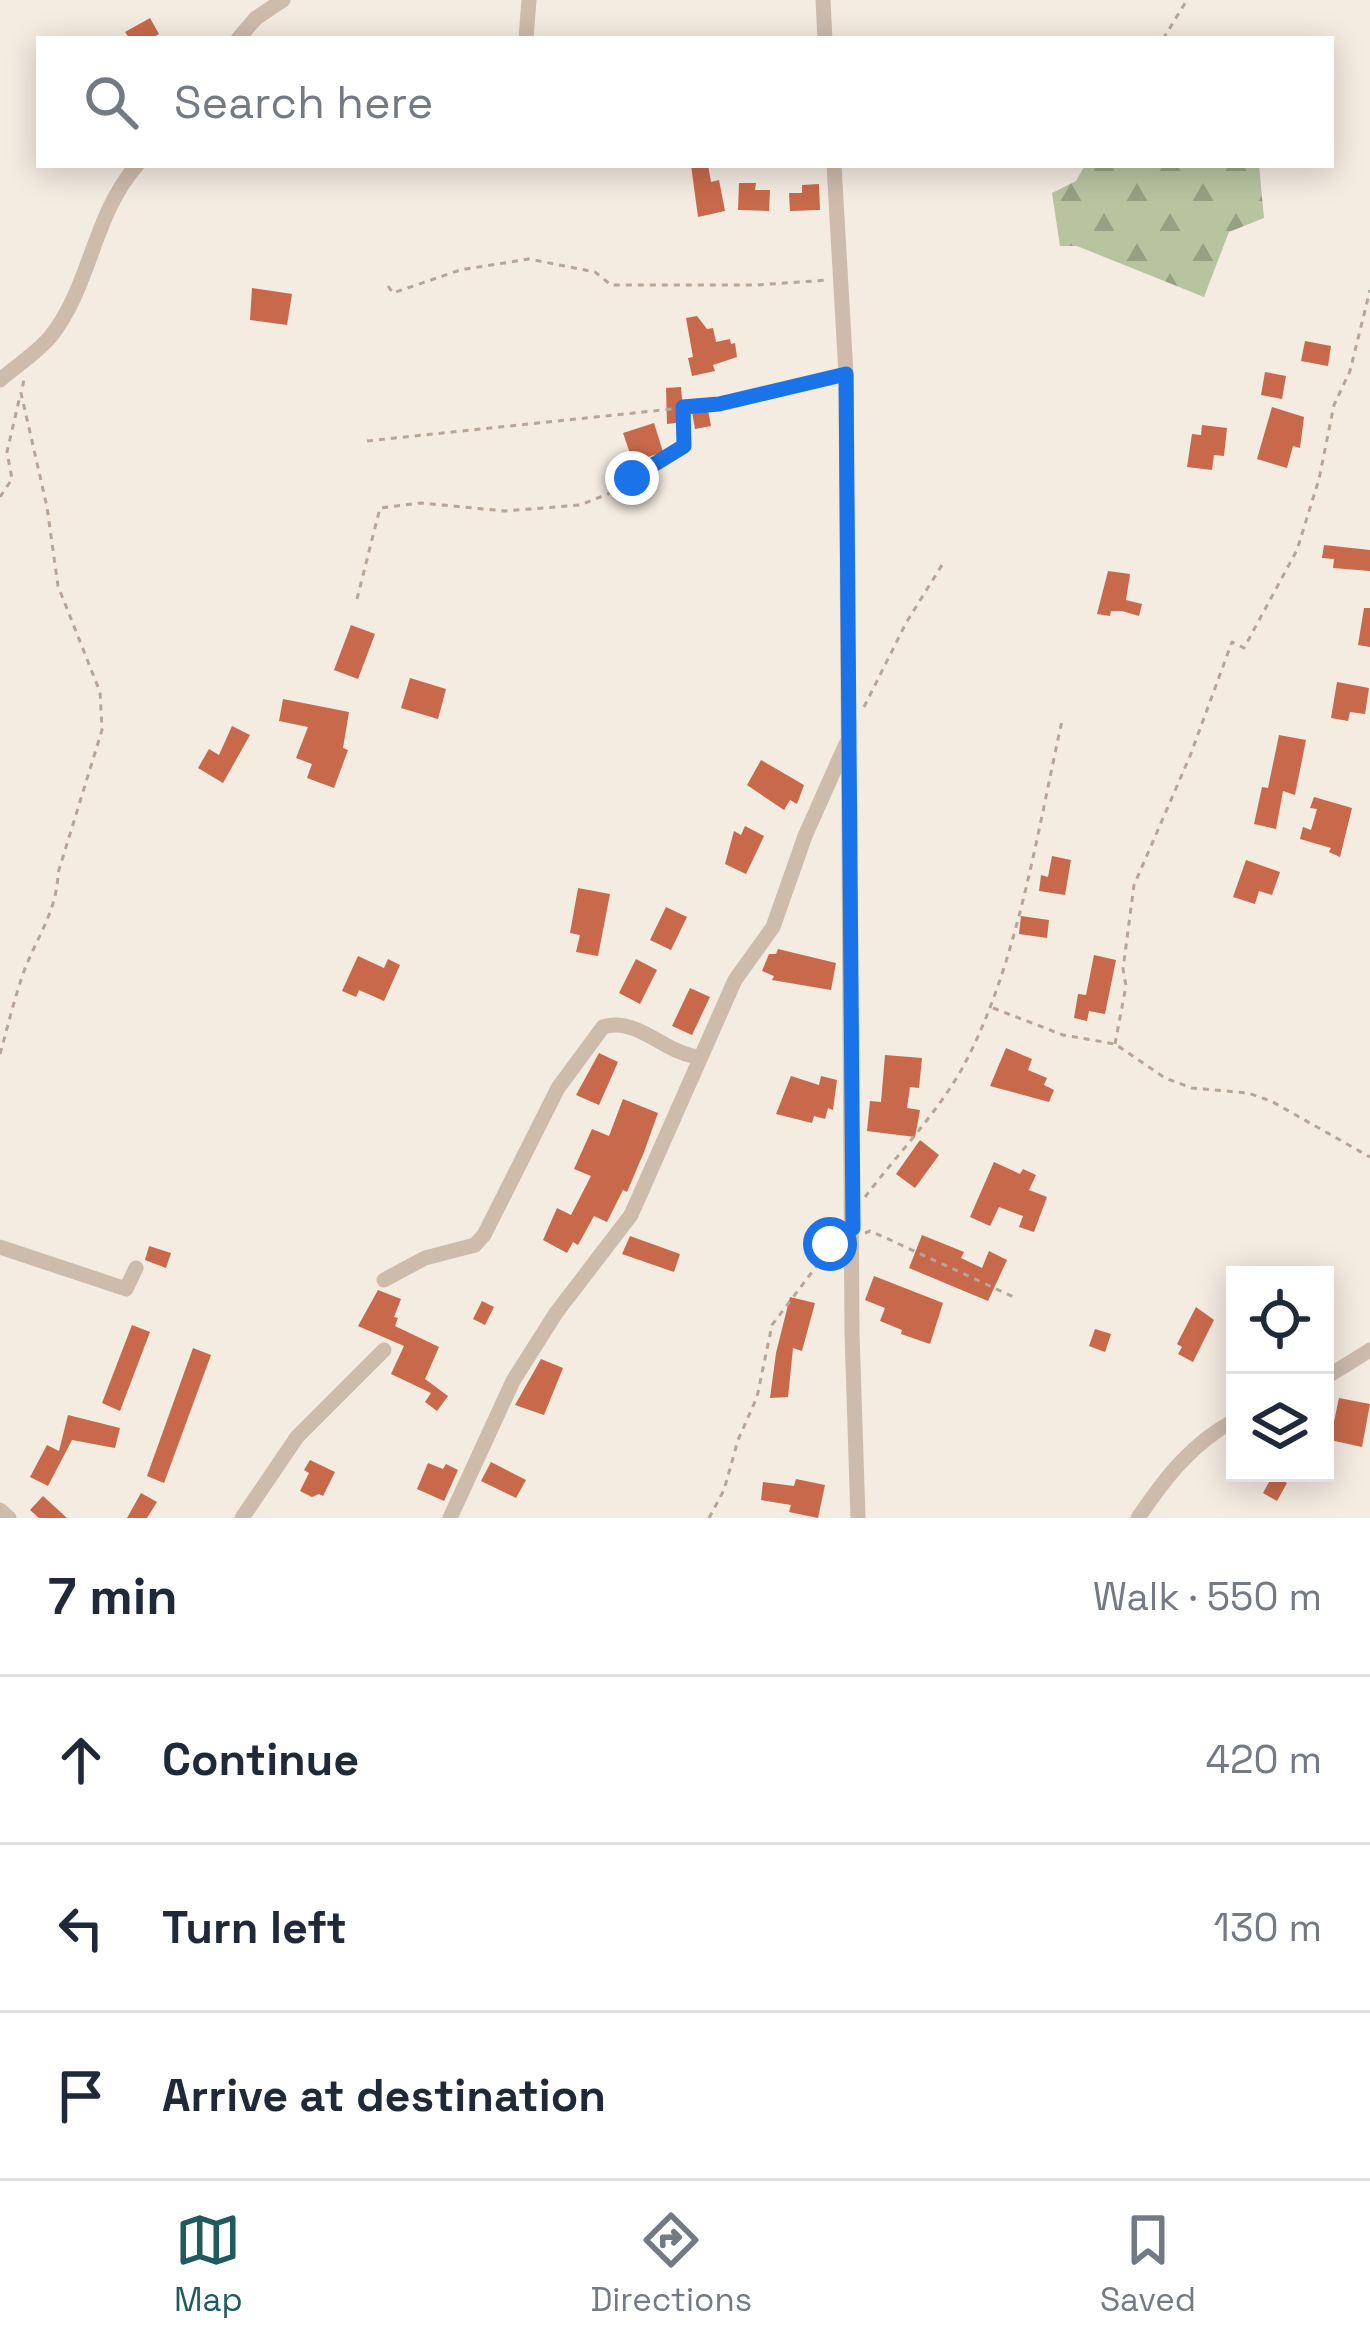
<!DOCTYPE html>
<meta charset="utf-8">
<style>
:root{--surface:#fff;--page:#f2f2f3;--text:#1f2937;--muted:#747a83;--line:#e0e1e3;--accent:#1f5a5e}
body{margin:0;font-family:"Space Grotesk",sans-serif;background:var(--page);color:var(--text)}
.controls{position:absolute;right:36px;bottom:36px;display:grid;overflow:hidden;border-radius:0px;box-shadow:0 6px 30px #0003}
.controls button{width:108px;height:108px;display:grid;place-items:center;padding:0;border:0;border-bottom:3px solid var(--line);background:var(--surface);color:var(--text);font:60px sans-serif}
.stop{position:absolute;width:36px;height:36px;margin:-27px;border:9px solid #1a73e8;border-radius:50%;background:#fff}
.stop.end{background:#1a73e8;border-color:#fff;box-shadow:0 3px 12px #0008}
.list{margin:0;padding:0;list-style:none}
h2{display:flex;justify-content:space-between;align-items:center;height:156px;margin:0;padding:0 48px;font-size:51px}
h2 small{font-size:39px;font-weight:400;color:var(--muted)}
.list li{display:grid;grid-template-columns:78px 1fr auto;gap:36px;align-items:center;box-sizing:border-box;height:168px;padding:0 48px;border-top:3px solid var(--line)}
.list b{display:block;font-size:45px;white-space:nowrap}
.list em{font-size:39px;font-style:normal;color:var(--muted)}
.icon{flex:none;width:66px;height:66px;fill:none;stroke:currentColor;stroke-width:2;stroke-linecap:round;stroke-linejoin:round}
.map{position:relative;flex:none;width:1370px;height:1518px;overflow:hidden}
.search{position:absolute;background:var(--surface);box-shadow:0 6px 30px #0003;left:36px;right:36px;top:36px;height:132px;display:flex;align-items:center;gap:30px;box-sizing:border-box;padding:0 42px;border-radius:0px;color:var(--muted);font-size:45px}
.sheet{height:660px;background:var(--surface)}
nav{display:flex;justify-content:space-around;align-items:center;box-sizing:border-box;height:168px;border-top:3px solid var(--line);background:var(--surface);font-size:33px;color:var(--muted)}
nav a{display:grid;justify-items:center;gap:6px}
nav .on{color:var(--accent)}
.map>svg:first-child{display:block}
.forest{fill:url(#forest-firs)}
.building{fill:#c8694b}
.lines{fill:none;stroke-linecap:round;stroke-linejoin:round}
.path{stroke:#b9a596;stroke-width:3;stroke-dasharray:6 6;stroke-linecap:butt}
.minor{stroke:#cdbbac;stroke-width:15}
.route{stroke:#1a73e8;stroke-width:15}
</style>
<div class="map">
<svg width="1370" height="1518" viewBox="0 0 1370 1518">
<defs>
<pattern id="forest-firs" width="22" height="20" patternUnits="userSpaceOnUse" patternTransform="scale(3)"><rect width="22" height="20" fill="#b8c4a0"/><path d="M5 1l3.5 6h-7zM16 11l3.5 6h-7z" fill="#97a083"/></pattern>
</defs>
<rect width="100%" height="100%" fill="#f4ebe1"/>
<path class="forest" d="M 1085,165 L 1259,165 L 1264,218 L 1229,232 L 1204,297 L 1077,246 L 1060,246 L 1052,193 L 1076,181 Z"/>
<path class="building" d="M 150,18 L 159,34 L 151,39 L 130,39 L 125,32 Z
M 691,165 L 708,165 L 711,182 L 719,180 L 725,211 L 698,217 Z
M 739,183 L 756,183 L 755,190 L 770,190 L 769,211 L 738,210 Z
M 819,184 L 820,210 L 790,211 L 789,193 L 802,193 L 802,185 Z
M 252,288 L 292,294 L 287,325 L 250,320 Z
M 697,316 L 707,329 L 713,328 L 716,342 L 730,339 L 731,344 L 735,343 L 737,357 L 713,365 L 715,371 L 692,376 L 688,358 L 693,357 L 686,318 Z
M 1305,341 L 1331,346 L 1328,366 L 1301,361 Z
M 1265,372 L 1286,376 L 1282,399 L 1261,395 Z
M 681,387 L 684,422 L 667,424 L 666,388 Z
M 1272,407 L 1304,417 L 1300,448 L 1293,446 L 1287,468 L 1257,459 Z
M 708,410 L 711,426 L 695,429 L 692,412 Z
M 654,423 L 663,452 L 633,462 L 623,433 Z
M 1202,425 L 1227,428 L 1224,456 L 1214,455 L 1212,470 L 1187,467 L 1192,434 L 1201,435 Z
M 1324,545 L 1370,550 L 1370,571 L 1333,568 L 1334,559 L 1322,558 Z
M 1108,571 L 1130,574 L 1126,600 L 1142,604 L 1139,616 L 1122,611 L 1111,611 L 1110,616 L 1097,614 Z
M 1364,608 L 1370,608 L 1370,647 L 1358,645 Z
M 351,625 L 375,634 L 358,679 L 334,670 Z
M 410,678 L 446,689 L 438,719 L 401,708 Z
M 1337,682 L 1369,688 L 1365,714 L 1350,712 L 1348,721 L 1331,718 Z
M 283,699 L 349,712 L 343,748 L 348,750 L 334,788 L 307,778 L 312,764 L 296,758 L 308,727 L 279,721 Z
M 232,726 L 250,735 L 223,783 L 198,768 L 209,749 L 219,755 Z
M 1279,735 L 1306,740 L 1295,795 L 1283,791 L 1276,829 L 1254,824 L 1262,787 L 1268,788 Z
M 761,760 L 804,785 L 797,804 L 790,800 L 784,810 L 747,785 Z
M 1314,797 L 1352,808 L 1340,857 L 1329,852 L 1331,848 L 1300,839 L 1303,827 L 1311,830 L 1317,809 L 1310,808 Z
M 745,826 L 764,836 L 746,874 L 725,864 L 734,831 L 741,835 Z
M 1052,856 L 1071,860 L 1065,895 L 1039,891 L 1041,875 L 1048,877 Z
M 1246,860 L 1280,872 L 1272,895 L 1259,891 L 1255,904 L 1233,897 Z
M 578,888 L 610,894 L 598,956 L 576,952 L 580,935 L 570,933 Z
M 666,907 L 687,917 L 671,950 L 650,940 Z
M 1021,916 L 1049,920 L 1047,938 L 1019,934 Z
M 778,949 L 836,963 L 831,990 L 772,980 L 774,976 L 762,971 L 769,954 L 776,954 Z
M 1094,955 L 1116,960 L 1105,1014 L 1089,1011 L 1087,1021 L 1074,1018 L 1078,994 L 1086,995 Z
M 358,956 L 384,968 L 388,959 L 400,965 L 384,1001 L 359,990 L 356,997 L 342,991 Z
M 636,959 L 657,970 L 640,1004 L 619,993 Z
M 690,988 L 710,997 L 692,1035 L 672,1026 Z
M 1006,1048 L 1032,1059 L 1028,1070 L 1047,1078 L 1044,1085 L 1054,1090 L 1049,1102 L 990,1086 Z
M 599,1053 L 618,1062 L 599,1105 L 576,1095 Z
M 885,1055 L 922,1058 L 919,1088 L 910,1087 L 907,1108 L 920,1110 L 915,1137 L 867,1131 L 870,1101 L 881,1102 Z
M 791,1076 L 819,1085 L 821,1076 L 837,1080 L 833,1110 L 828,1108 L 825,1119 L 814,1116 L 812,1123 L 776,1114 Z
M 623,1099 L 658,1113 L 644,1152 L 627,1192 L 623,1190 L 607,1222 L 594,1216 L 578,1245 L 573,1242 L 567,1253 L 543,1240 L 557,1208 L 571,1215 L 591,1176 L 574,1169 L 592,1129 L 609,1136 Z
M 920,1140 L 939,1155 L 915,1188 L 896,1174 Z
M 994,1162 L 1020,1174 L 1023,1169 L 1036,1175 L 1029,1190 L 1047,1197 L 1034,1232 L 1019,1227 L 1023,1216 L 999,1207 L 990,1226 L 970,1217 Z
M 922,1235 L 964,1252 L 961,1258 L 982,1268 L 989,1251 L 1007,1260 L 988,1301 L 909,1268 Z
M 630,1236 L 680,1254 L 674,1272 L 622,1254 Z
M 149,1246 L 171,1253 L 166,1268 L 145,1260 Z
M 874,1276 L 943,1303 L 930,1344 L 901,1334 L 902,1330 L 880,1321 L 885,1308 L 865,1300 Z
M 378,1290 L 401,1299 L 394,1317 L 398,1318 L 395,1326 L 439,1347 L 425,1379 L 448,1396 L 437,1411 L 425,1402 L 431,1393 L 391,1374 L 404,1346 L 358,1326 Z
M 790,1297 L 815,1303 L 802,1351 L 793,1348 L 788,1397 L 770,1398 L 776,1353 Z
M 482,1301 L 494,1307 L 485,1325 L 473,1319 Z
M 1196,1307 L 1214,1320 L 1193,1362 L 1178,1354 L 1182,1347 L 1177,1344 Z
M 132,1325 L 150,1332 L 120,1411 L 102,1403 Z
M 1095,1329 L 1111,1334 L 1105,1352 L 1089,1346 Z
M 193,1348 L 211,1355 L 164,1483 L 147,1476 Z
M 541,1359 L 563,1368 L 544,1415 L 515,1405 Z
M 1339,1398 L 1370,1404 L 1362,1447 L 1330,1440 Z
M 68,1415 L 120,1428 L 115,1448 L 72,1440 L 48,1486 L 30,1477 L 47,1445 L 59,1451 Z
M 310,1460 L 335,1472 L 323,1496 L 319,1494 L 312,1497 L 300,1491 L 309,1473 L 304,1470 Z
M 491,1462 L 526,1480 L 516,1498 L 481,1481 Z
M 428,1463 L 443,1469 L 446,1464 L 458,1470 L 444,1501 L 417,1489 Z
M 1273,1475 L 1287,1483 L 1277,1501 L 1263,1493 Z
M 796,1479 L 825,1485 L 818,1518 L 789,1512 L 791,1505 L 761,1500 L 763,1482 L 794,1486 Z
M 141,1493 L 157,1502 L 147,1518 L 127,1518 Z
M 43,1496 L 67,1518 L 39,1518 L 30,1510 Z"/>
<g class="lines">
<path class="path" d="M 1163,39 L 1187,0
M 388,286 L 393,293 L 460,270 L 529,259 L 595,272 L 611,285 L 757,285 L 828,280
M 367,441 L 719,404 L 834,377
M 0,497 L 12,479 L 7,452 L 20,396
M 357,599 L 380,508 L 421,503 L 505,511 L 580,505 L 608,494 L 684,446 L 683,407
M 864,707 L 906,623 L 942,565
M 993,1008 L 1063,1035 L 1115,1044 L 1165,1078 L 1192,1088 L 1248,1093 L 1271,1101 L 1370,1157
M 1115,1044 L 1126,986 L 1123,969 L 1134,885 L 1190,756 L 1232,642 L 1244,648 L 1297,550 L 1319,479 L 1334,405 L 1350,371 L 1370,290
M 0,1054 C 7,1029 13,1004 21,980 C 33,942 57,914 58,873 L 102,730 L 100,692 L 58,586 L 47,507 L 21,393 L 24,380
M 865,1197 C 896,1156 940,1110 964,1065 C 1018,963 1037,833 1062,721
M 865,1233 L 870,1231 L 886,1238 L 1016,1298
M 709,1518 L 724,1490 L 738,1440 L 757,1397 L 772,1325 L 837,1239"/>
<path class="minor" d="M 823,0 L 825,39
M 238,39 L 256,18 L 283,0
M 526,39 L 529,0
M 834,165 L 846,374 L 852,1333 L 858,1518
M 0,380 C 16,366 37,353 51,336 C 91,285 93,215 137,165
M 0,1247 L 126,1289 L 136,1268
M 384,1280 L 425,1258 L 475,1245 L 484,1235 L 558,1088 L 603,1027 C 638,1016 666,1055 700,1057
M 1325,1378 L 1370,1350
M 0,1510 L 9,1518
M 242,1518 L 297,1437 L 384,1350
M 450,1518 L 513,1381 L 556,1313 L 631,1215 L 735,980 L 773,927 L 805,836 L 846,744
M 1138,1518 C 1165,1478 1192,1443 1235,1420"/>
</g>
<g class="lines">
<path class="route" d="M 632,478 L 684,446 L 683,407 L 719,404 L 846,374 L 853,1228 L 830,1244"/>
</g>
</svg>
<div class="controls">
<button><svg class="icon" aria-label="locate" viewBox="0 0 24 24"><circle cx="12" cy="12" r="6"/><path d="M12 2v4M12 18v4M2 12h4M18 12h4"/></svg></button>
<button><svg class="icon" aria-label="layers" viewBox="0 0 24 24"><path d="M12 4l9 5-9 5-9-5zM3 14l9 5 9-5"/></svg></button>
</div>
<div class="stop" style="left:830px;top:1244px"></div>
<div class="stop end" style="left:632px;top:478px"></div>
<div class="search"><svg class="icon" aria-label="search" viewBox="0 0 24 24"><circle cx="10" cy="10" r="6"/><path d="M15 15l6 6"/></svg>Search here</div>
</div>
<section class="sheet">
<h2>7 min<small>Walk · 550 m</small></h2>
<ul class="list">
<li><svg class="icon" aria-label="ahead" viewBox="0 0 24 24"><path d="M12 20V5M6 11l6-6 6 6"/></svg><div><b>Continue</b></div><em>420 m</em></li>
<li><svg class="icon" aria-label="left" viewBox="0 0 24 24"><path d="M17 20v-9H6M10 6l-5 5 5 5"/></svg><div><b>Turn left</b></div><em>130 m</em></li>
<li><svg class="icon" aria-label="arrive" viewBox="0 0 24 24"><path d="M6 21V4h12l-3 4 3 4H6"/></svg><div><b>Arrive at destination</b></div></li>
</ul>
</section>
<nav>
<a class="on"><svg class="icon" aria-label="map" viewBox="0 0 24 24"><path d="M3 6l6-2 6 2 6-2v14l-6 2-6-2-6 2zM9 4v14M15 6v14"/></svg>Map</a>
<a><svg class="icon" aria-label="directions" viewBox="0 0 24 24"><path d="M12 3l9 9-9 9-9-9zM9 14v-3h6M13 9l2 2-2 2"/></svg>Directions</a>
<a><svg class="icon" aria-label="saved" viewBox="0 0 24 24"><path d="M7 4h10v16l-5-4-5 4z"/></svg>Saved</a>
</nav>
